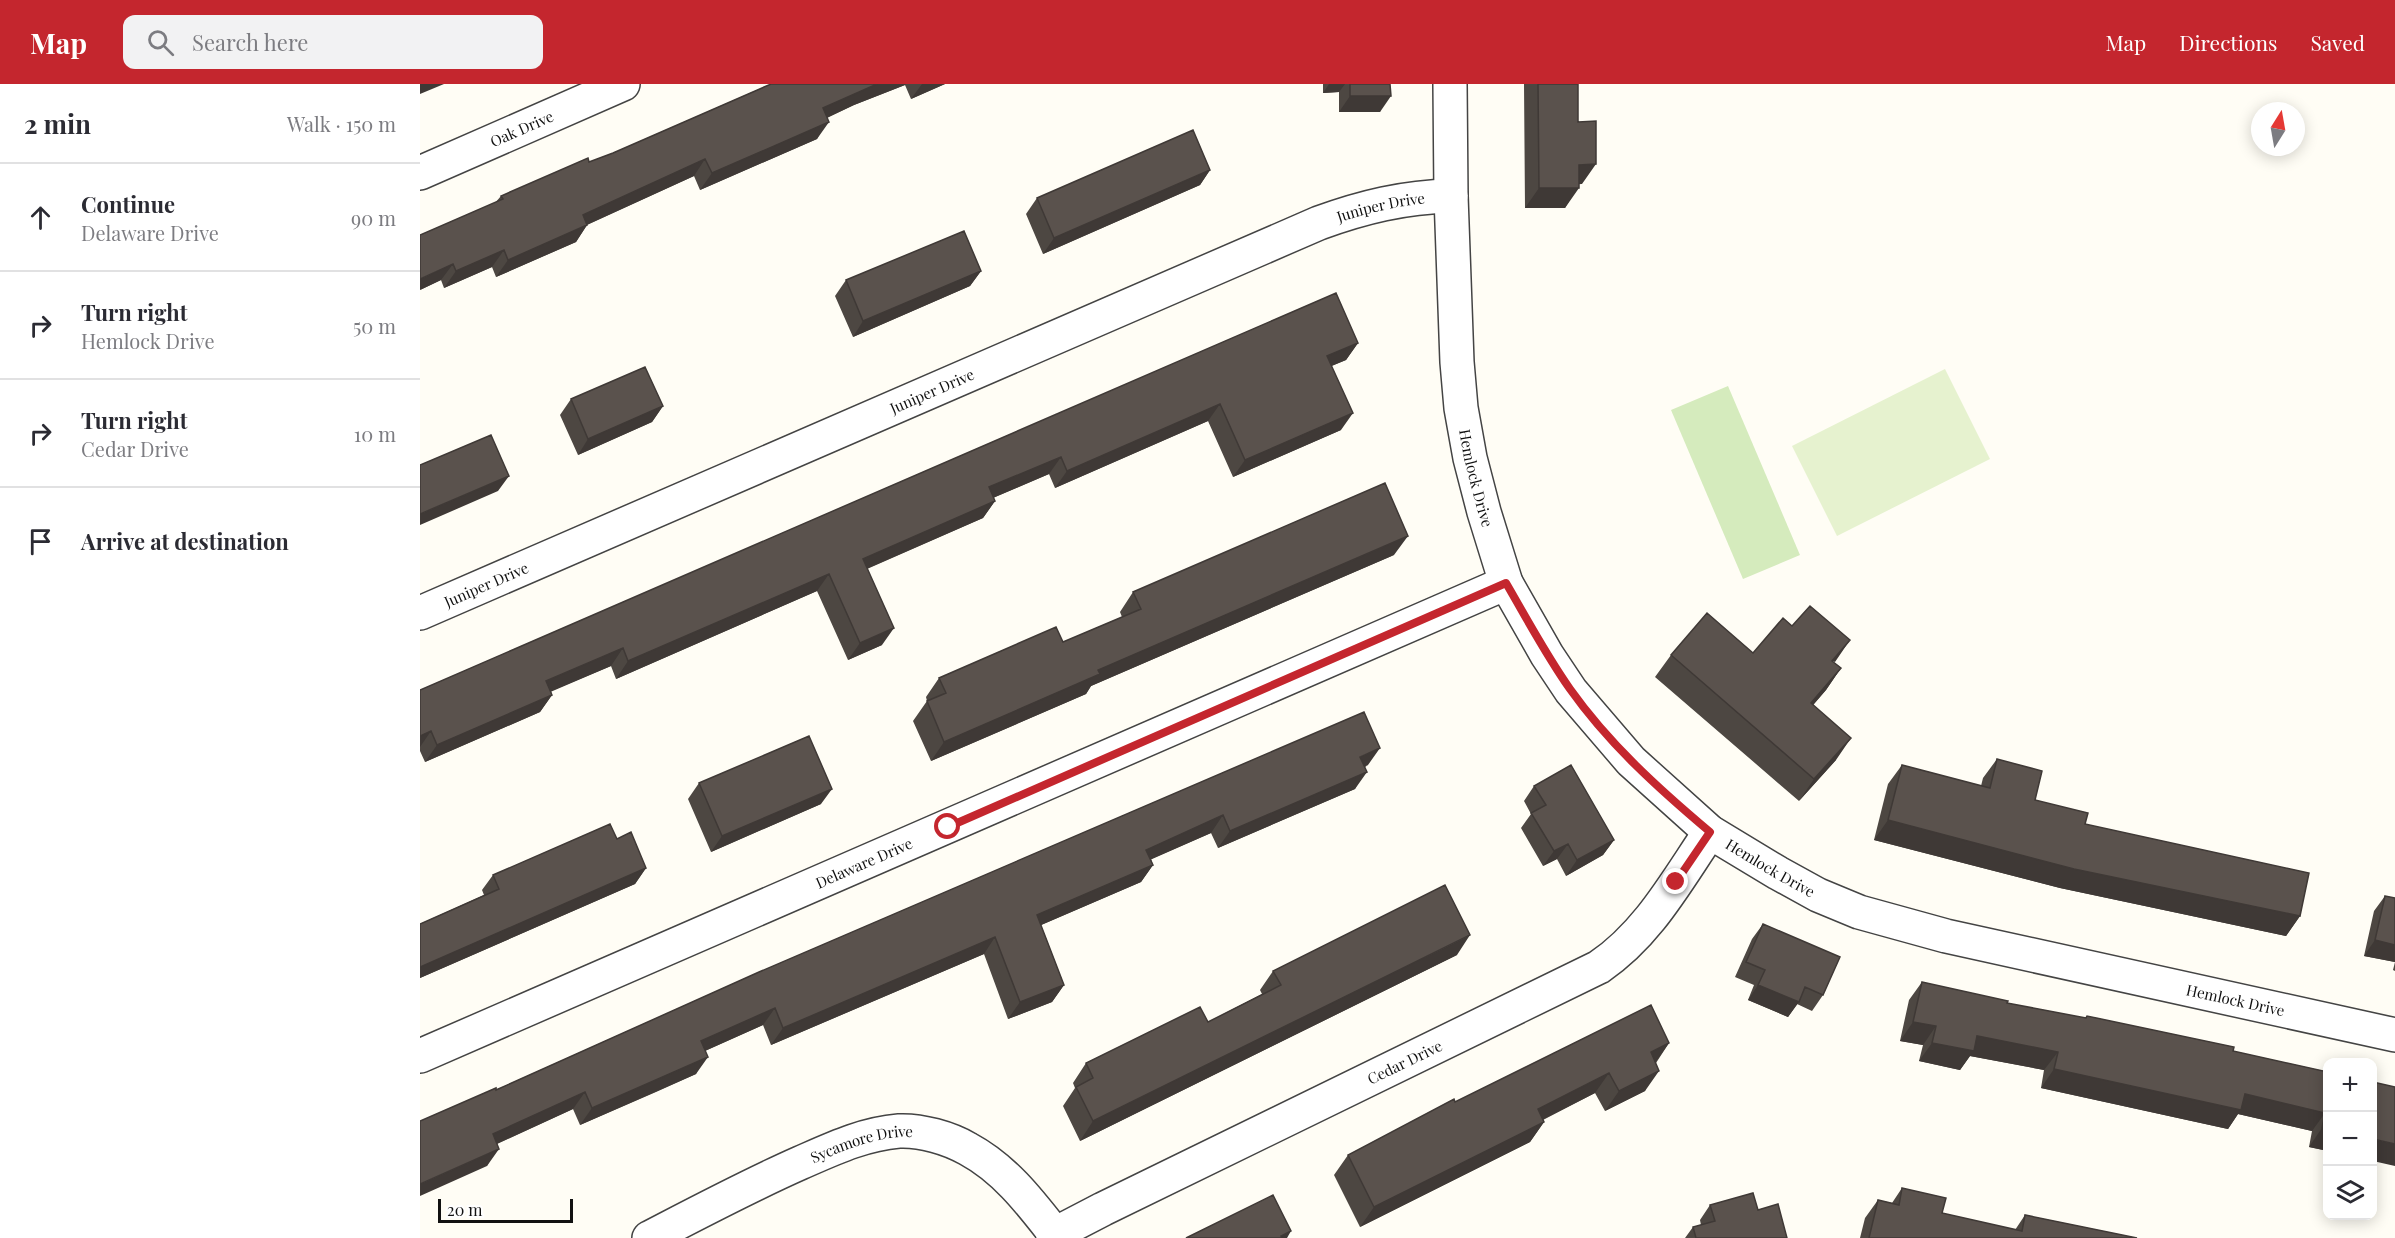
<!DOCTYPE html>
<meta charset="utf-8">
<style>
:root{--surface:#fff;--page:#f2f2f3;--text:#2b2b33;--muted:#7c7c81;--line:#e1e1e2;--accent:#c4262e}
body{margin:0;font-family:"Playfair Display",serif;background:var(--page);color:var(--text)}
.controls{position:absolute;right:18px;bottom:18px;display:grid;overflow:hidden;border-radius:12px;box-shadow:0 3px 15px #0003}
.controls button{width:54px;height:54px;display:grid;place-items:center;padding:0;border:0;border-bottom:2px solid var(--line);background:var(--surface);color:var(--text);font:30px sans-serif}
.compass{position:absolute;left:1831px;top:18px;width:54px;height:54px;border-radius:50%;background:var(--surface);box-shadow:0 3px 15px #0003;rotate:11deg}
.scale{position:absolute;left:18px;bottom:15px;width:135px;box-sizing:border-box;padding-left:6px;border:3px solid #111;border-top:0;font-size:16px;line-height:21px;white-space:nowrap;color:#111;-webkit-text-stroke:4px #fff;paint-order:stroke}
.stop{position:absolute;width:18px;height:18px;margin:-14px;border:4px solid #c4262e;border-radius:50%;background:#fff}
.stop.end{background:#c4262e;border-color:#fff;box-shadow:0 2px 6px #0008}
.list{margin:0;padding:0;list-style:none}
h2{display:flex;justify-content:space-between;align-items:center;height:78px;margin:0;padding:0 24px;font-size:26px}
h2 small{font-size:20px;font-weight:400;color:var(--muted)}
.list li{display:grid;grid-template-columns:39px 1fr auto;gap:18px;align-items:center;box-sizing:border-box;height:108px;padding:0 24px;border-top:2px solid var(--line)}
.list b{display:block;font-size:22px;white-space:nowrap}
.list p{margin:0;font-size:20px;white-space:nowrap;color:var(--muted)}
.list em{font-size:20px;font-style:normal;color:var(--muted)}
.icon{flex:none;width:33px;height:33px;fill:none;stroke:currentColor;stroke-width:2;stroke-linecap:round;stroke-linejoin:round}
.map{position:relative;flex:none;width:1975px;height:1154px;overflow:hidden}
header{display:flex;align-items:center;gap:36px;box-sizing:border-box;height:84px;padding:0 30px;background:var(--accent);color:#fff}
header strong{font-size:28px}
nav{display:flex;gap:33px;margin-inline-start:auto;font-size:21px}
.search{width:420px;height:54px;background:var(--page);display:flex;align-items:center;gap:15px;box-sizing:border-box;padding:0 21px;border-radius:12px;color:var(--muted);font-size:22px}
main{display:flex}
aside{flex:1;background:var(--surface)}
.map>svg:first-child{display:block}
.green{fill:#d5ebbd}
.pitch{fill:#e6f2cf}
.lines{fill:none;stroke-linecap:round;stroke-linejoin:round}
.street-casing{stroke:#444;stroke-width:36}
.street{stroke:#fff;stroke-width:33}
.wall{fill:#4d4742}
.shaded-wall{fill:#3f3936}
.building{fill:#5a524d;stroke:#3f3936;stroke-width:1.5}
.route{stroke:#c4262e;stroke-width:8}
.labels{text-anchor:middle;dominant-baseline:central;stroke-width:6;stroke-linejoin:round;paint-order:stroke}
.street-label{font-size:15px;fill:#111;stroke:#fff}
</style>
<header>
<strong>Map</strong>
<div class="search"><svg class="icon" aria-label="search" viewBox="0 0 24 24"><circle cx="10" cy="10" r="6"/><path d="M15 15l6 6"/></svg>Search here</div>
<nav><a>Map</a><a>Directions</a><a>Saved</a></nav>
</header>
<main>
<aside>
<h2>2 min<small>Walk · 150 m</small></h2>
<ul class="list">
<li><svg class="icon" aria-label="ahead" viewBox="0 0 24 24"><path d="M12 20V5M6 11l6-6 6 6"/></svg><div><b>Continue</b><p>Delaware Drive</p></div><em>90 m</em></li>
<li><svg class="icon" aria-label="right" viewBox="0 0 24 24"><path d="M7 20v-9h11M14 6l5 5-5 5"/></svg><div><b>Turn right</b><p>Hemlock Drive</p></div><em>50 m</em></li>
<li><svg class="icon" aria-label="right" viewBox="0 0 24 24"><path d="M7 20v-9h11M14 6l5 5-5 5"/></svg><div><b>Turn right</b><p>Cedar Drive</p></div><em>10 m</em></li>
<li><svg class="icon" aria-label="arrive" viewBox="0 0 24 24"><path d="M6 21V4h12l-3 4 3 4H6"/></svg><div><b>Arrive at destination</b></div></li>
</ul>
</aside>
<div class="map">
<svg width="1975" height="1154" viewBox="0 0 1975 1154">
<rect width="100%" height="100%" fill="#fffdf5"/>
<path class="green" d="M 1308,302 L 1380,471 L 1323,495 L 1251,326 Z"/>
<path class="pitch" d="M 1525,285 L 1570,375 L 1417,452 L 1372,362 Z"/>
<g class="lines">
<g class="street-casing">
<g id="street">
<path id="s1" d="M 1030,0 L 1031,112 L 1037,278 L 1041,324 L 1050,374 L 1064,428 L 1086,499 L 1127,571 L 1151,607 L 1211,677 L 1290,748 L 1358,789 L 1398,811 L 1439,828 L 1526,852 L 1975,951"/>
<path id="s2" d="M 0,89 L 203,0"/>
<path id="s3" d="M 0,529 L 899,139 C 943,123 984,113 1031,112"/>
<path id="s4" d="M 0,972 L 1086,499"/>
<path id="s5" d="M 229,1154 C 279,1128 328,1102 380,1079 C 412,1065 443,1050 479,1047 C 501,1046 529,1054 548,1065 C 585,1085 610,1118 635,1150"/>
<path id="s6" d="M 633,1154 L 635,1150 L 683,1125 L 1179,883 C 1229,849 1257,796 1290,748"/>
</g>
</g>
<use href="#street" class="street"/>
</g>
<path class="wall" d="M 351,0 L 525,0 L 491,15 L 485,1 L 434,21 L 407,34 L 397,55 L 280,106 L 274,92 L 167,141 L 156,158 L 76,193 L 72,183 L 24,204 L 21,196 L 0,206 L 81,112 L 193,69 Z
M 903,0 L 970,0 L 960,28 L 919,28 L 919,8 L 903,9 Z
M 1104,0 L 1158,0 L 1158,38 L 1162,100 L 1159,100 L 1145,124 L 1105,124 Z
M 790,86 L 780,101 L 623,170 L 606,130 L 617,114 Z
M 561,187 L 550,202 L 433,253 L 415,212 L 426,196 Z
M 938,259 L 926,276 L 911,282 L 921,346 L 813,393 L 788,337 L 635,404 L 629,390 L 573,414 L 575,417 L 563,434 L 447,485 L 462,561 L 428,576 L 397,507 L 196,595 L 191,582 L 131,607 L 132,611 L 120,628 L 5,678 L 0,667 L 0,606 Z
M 151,315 L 243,322 L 232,338 L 158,371 L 140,331 Z
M 974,471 L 671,602 L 666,610 L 511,677 L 493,637 L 507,617 L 506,613 L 519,594 L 643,558 L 702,533 L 700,528 L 713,508 Z
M 1333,569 L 1415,579 L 1421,584 L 1406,606 L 1393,621 L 1416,676 L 1379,717 L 1235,593 L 1251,571 Z
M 1577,675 L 1615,716 L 1665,740 L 1880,832 L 1866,852 L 1640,804 L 1454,756 L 1468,700 L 1482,681 L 1561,702 L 1563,694 Z
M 948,681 L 945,683 L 935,705 L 798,764 L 791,749 L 731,775 L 733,781 L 721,798 L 621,841 L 644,901 L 632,918 L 588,935 L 564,870 L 351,961 L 343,941 L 285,967 L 276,990 L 236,1008 L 160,1041 L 153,1025 L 77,1060 L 67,1082 L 76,1006 L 339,888 Z
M 279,699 L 401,720 L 291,768 L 268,715 Z
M 1114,702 L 1194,756 L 1183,771 L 1146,792 L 1137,775 L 1123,782 L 1101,744 L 1111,730 L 1104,717 Z
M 197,755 L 226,784 L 215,800 L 0,894 L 0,840 L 64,811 L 62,806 L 73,791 Z
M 1965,812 L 1975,814 L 1975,887 L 1973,886 L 1975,878 L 1944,872 L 1954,827 Z
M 1343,840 L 1403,911 L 1392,927 L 1377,920 L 1368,933 L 1328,916 L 1334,901 L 1315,893 L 1332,855 Z
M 1037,871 L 660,1057 L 643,1022 L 655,1004 L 653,999 L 666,979 L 788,938 L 842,910 L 840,906 L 853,887 Z
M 1502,898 L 1587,919 L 1665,934 L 1667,932 L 1813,967 L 1908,988 L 1908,1067 L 1889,1063 L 1892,1047 L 1818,1030 L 1808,1045 L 1621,1004 L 1624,986 L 1550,972 L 1540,986 L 1499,977 L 1503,961 L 1480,957 L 1489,916 Z
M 1249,959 L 1236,979 L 1225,1007 L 1185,1027 L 1175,1009 L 1123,1036 L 1124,1038 L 1110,1058 L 940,1143 L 914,1091 L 928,1071 L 1035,1018 Z
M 1482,1104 L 1522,1129 L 1595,1146 L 1605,1131 L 1717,1154 L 1440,1154 L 1445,1134 L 1458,1116 L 1472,1119 Z
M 1290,1121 L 1338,1126 L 1367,1154 L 1265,1154 L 1273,1143 L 1281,1141 L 1280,1136 Z"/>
<path class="shaded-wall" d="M 0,0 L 24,0 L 0,10 Z
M 457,0 L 486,0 L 485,1 L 434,21 L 391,41 L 403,24 Z
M 502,0 L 525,0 L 491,15 Z
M 909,0 L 925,0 L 919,8 L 903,9 Z
M 930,12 L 971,12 L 960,28 L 919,28 Z
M 409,38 L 397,55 L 280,106 L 292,89 Z
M 285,75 L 274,92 L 151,148 L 163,131 Z
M 1176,80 L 1162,100 L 1145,101 L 1159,81 Z
M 790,86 L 780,101 L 623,170 L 634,154 Z
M 1119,104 L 1159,104 L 1145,124 L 1105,124 Z
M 167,141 L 156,158 L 76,193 L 88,176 Z
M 84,166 L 72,183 L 24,204 L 36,187 Z
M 33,180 L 21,196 L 0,206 L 0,195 Z
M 561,187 L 550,202 L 433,253 L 443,237 Z
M 938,259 L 926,276 L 895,289 L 907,272 Z
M 800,320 L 788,337 L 635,404 L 647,387 Z
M 243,322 L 232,338 L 158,371 L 168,355 Z
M 933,329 L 921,346 L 813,393 L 825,376 Z
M 641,373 L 629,390 L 556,421 L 569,403 Z
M 89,392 L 78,407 L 0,441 L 0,430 Z
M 575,417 L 563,434 L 430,492 L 443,475 Z
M 988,452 L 974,471 L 671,602 L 666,610 L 511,677 L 524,658 L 678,586 Z
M 409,490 L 397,507 L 196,595 L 208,577 Z
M 474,544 L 462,561 L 428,576 L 440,559 Z
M 1430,556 L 1415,578 L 1412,577 Z
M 203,564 L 191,582 L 114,615 L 126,597 Z
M 1421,584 L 1406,606 L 1376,641 L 1391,619 Z
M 132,611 L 120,628 L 5,678 L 17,661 Z
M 11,647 L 0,663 L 0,652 Z
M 1431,654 L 1416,676 L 1379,717 L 1394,695 Z
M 960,664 L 948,681 L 929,690 L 940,673 Z
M 947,688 L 935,705 L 798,764 L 810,747 Z
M 412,705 L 401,720 L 291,768 L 302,752 Z
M 803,731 L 791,749 L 714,783 L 726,766 Z
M 1468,736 L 1880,832 L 1866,852 L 1640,804 L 1454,756 Z
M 1194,756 L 1183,771 L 1146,792 L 1157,776 Z
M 1148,760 L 1137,775 L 1123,782 L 1134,767 Z
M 733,781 L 721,798 L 605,848 L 617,831 Z
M 226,784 L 215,800 L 0,894 L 0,883 Z
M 1050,851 L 1037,871 L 660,1057 L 673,1037 Z
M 575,853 L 564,870 L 351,961 L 363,944 Z
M 1955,856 L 1975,861 L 1975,878 L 1944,872 Z
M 644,901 L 632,918 L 588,935 L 600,918 Z
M 1338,901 L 1379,918 L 1368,933 L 1328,916 Z
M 355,924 L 343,941 L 269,974 L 281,957 Z
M 1493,938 L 1516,942 L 1503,961 L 1480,957 Z
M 1557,952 L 1638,968 L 1624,986 L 1550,972 L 1540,986 L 1499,977 L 1512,959 Z
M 1249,959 L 1235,979 L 1231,968 Z
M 288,973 L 276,990 L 160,1041 L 172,1024 Z
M 1634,985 L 1825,1010 L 1905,1029 L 1892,1047 L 1818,1030 L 1808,1045 L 1621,1004 Z
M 1239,987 L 1225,1007 L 1185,1027 L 1199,1007 Z
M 1189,989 L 1175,1009 L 1104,1045 L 1118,1025 Z
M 165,1008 L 153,1025 L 61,1067 L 73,1050 Z
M 1124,1038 L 1110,1058 L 940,1143 L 954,1123 Z
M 1902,1044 L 1908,1046 L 1908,1067 L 1889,1063 Z
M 1953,1055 L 1975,1060 L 1975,1082 L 1953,1077 Z
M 79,1065 L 67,1082 L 0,1112 L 0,1100 Z
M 871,1147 L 867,1154 L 860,1154 L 861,1152 Z"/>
<path class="building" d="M 351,0 L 457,0 L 403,24 L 409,38 L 292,89 L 285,75 L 163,131 L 167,141 L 88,176 L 84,166 L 36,187 L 33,180 L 0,195 L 0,151 L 83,115 L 81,112 L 168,74 L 169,78 L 193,69 Z
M 930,0 L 970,0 L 971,12 L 930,12 Z
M 1118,0 L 1158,0 L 1158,38 L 1176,37 L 1176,80 L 1159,81 L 1159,104 L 1119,104 Z
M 773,46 L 790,86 L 634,154 L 617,114 Z
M 544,147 L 561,187 L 443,237 L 426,196 Z
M 916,209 L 938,259 L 907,272 L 933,329 L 825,376 L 800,320 L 647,387 L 641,373 L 569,403 L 575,417 L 443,475 L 474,544 L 440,559 L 409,490 L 208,577 L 203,564 L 126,597 L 132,611 L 17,661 L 11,647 L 0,652 L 0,606 Z
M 225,283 L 243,322 L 168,355 L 151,315 Z
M 71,351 L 89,392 L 0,430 L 0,381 Z
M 965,399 L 988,452 L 678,586 L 680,590 L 524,658 L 507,617 L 526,609 L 519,594 L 636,543 L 643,558 L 721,525 L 713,508 Z
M 1390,522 L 1430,556 L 1412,577 L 1421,584 L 1391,619 L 1431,654 L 1394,695 L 1251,571 L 1287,529 L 1333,569 L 1363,534 L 1372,542 Z
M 944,628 L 960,664 L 940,673 L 947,688 L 810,747 L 803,731 L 726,766 L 733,781 L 617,831 L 644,901 L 600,918 L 575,853 L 363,944 L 355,924 L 281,957 L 288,973 L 172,1024 L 165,1008 L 73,1050 L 79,1065 L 0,1100 L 0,1037 L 76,1004 L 76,1006 L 339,888 Z
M 389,652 L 412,705 L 302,752 L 279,699 Z
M 1577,675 L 1622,687 L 1615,716 L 1668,729 L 1665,740 L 1889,789 L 1880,832 L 1654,785 L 1468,736 L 1482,681 L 1570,704 Z
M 1151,681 L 1194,756 L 1157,776 L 1148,760 L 1134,767 L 1111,729 L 1126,721 L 1114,702 Z
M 190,740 L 197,755 L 211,748 L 226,784 L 0,883 L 0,840 L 79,805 L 73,791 Z
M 1025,801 L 1050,851 L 673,1037 L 656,1003 L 673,994 L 666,979 L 780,923 L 788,938 L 861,901 L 853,887 Z
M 1965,812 L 1975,814 L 1975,861 L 1955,856 Z
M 1343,840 L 1420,873 L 1403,911 L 1385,903 L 1379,918 L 1338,901 L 1345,886 L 1326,878 Z
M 1502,898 L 1588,917 L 1587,919 L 1666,934 L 1667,932 L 1814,963 L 1813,967 L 1908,988 L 1908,1046 L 1902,1044 L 1905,1029 L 1825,1010 L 1821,1026 L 1634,985 L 1638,968 L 1557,952 L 1554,967 L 1512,959 L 1516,942 L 1493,938 Z
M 1231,921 L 1249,959 L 1231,968 L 1239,987 L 1199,1007 L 1189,989 L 1118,1025 L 1124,1038 L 954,1123 L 928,1071 L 1034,1015 L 1035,1018 Z
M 1953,998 L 1975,1003 L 1975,1060 L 1953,1055 Z
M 1482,1104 L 1526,1114 L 1522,1129 L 1602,1147 L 1605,1131 L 1717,1154 L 1449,1154 L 1458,1116 L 1479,1121 Z
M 1333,1109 L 1338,1126 L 1358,1120 L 1367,1154 L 1276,1154 L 1273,1143 L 1295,1137 L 1290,1121 Z
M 853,1111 L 871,1147 L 861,1152 L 862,1154 L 766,1154 Z"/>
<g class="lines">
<path class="route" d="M 528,743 L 1086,499 C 1107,535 1126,571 1150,605 C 1189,660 1239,705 1290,748 L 1256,798"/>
</g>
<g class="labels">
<g class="street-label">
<text stroke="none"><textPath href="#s2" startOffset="111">Oak Drive</textPath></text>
<text stroke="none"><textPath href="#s3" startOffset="1044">Juniper Drive</textPath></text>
<text stroke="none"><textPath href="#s3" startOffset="558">Juniper Drive</textPath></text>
<text stroke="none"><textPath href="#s1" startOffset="396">Hemlock Drive</textPath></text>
<text stroke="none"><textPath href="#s3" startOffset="72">Juniper Drive</textPath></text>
<text stroke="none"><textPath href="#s4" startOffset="484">Delaware Drive</textPath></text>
<text stroke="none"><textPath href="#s1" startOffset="900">Hemlock Drive</textPath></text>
<text stroke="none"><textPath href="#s1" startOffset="1386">Hemlock Drive</textPath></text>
<text stroke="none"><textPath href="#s6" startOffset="394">Cedar Drive</textPath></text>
<text stroke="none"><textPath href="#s5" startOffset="234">Sycamore Drive</textPath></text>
</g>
</g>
</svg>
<div class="controls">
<button>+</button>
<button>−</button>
<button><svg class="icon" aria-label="layers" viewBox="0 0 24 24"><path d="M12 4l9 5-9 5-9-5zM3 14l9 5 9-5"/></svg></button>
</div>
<svg class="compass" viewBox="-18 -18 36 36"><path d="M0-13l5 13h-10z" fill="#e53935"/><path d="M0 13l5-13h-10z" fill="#7c7c81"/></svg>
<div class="scale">20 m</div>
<div class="stop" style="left:528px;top:743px"></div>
<div class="stop end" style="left:1256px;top:798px"></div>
</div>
</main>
